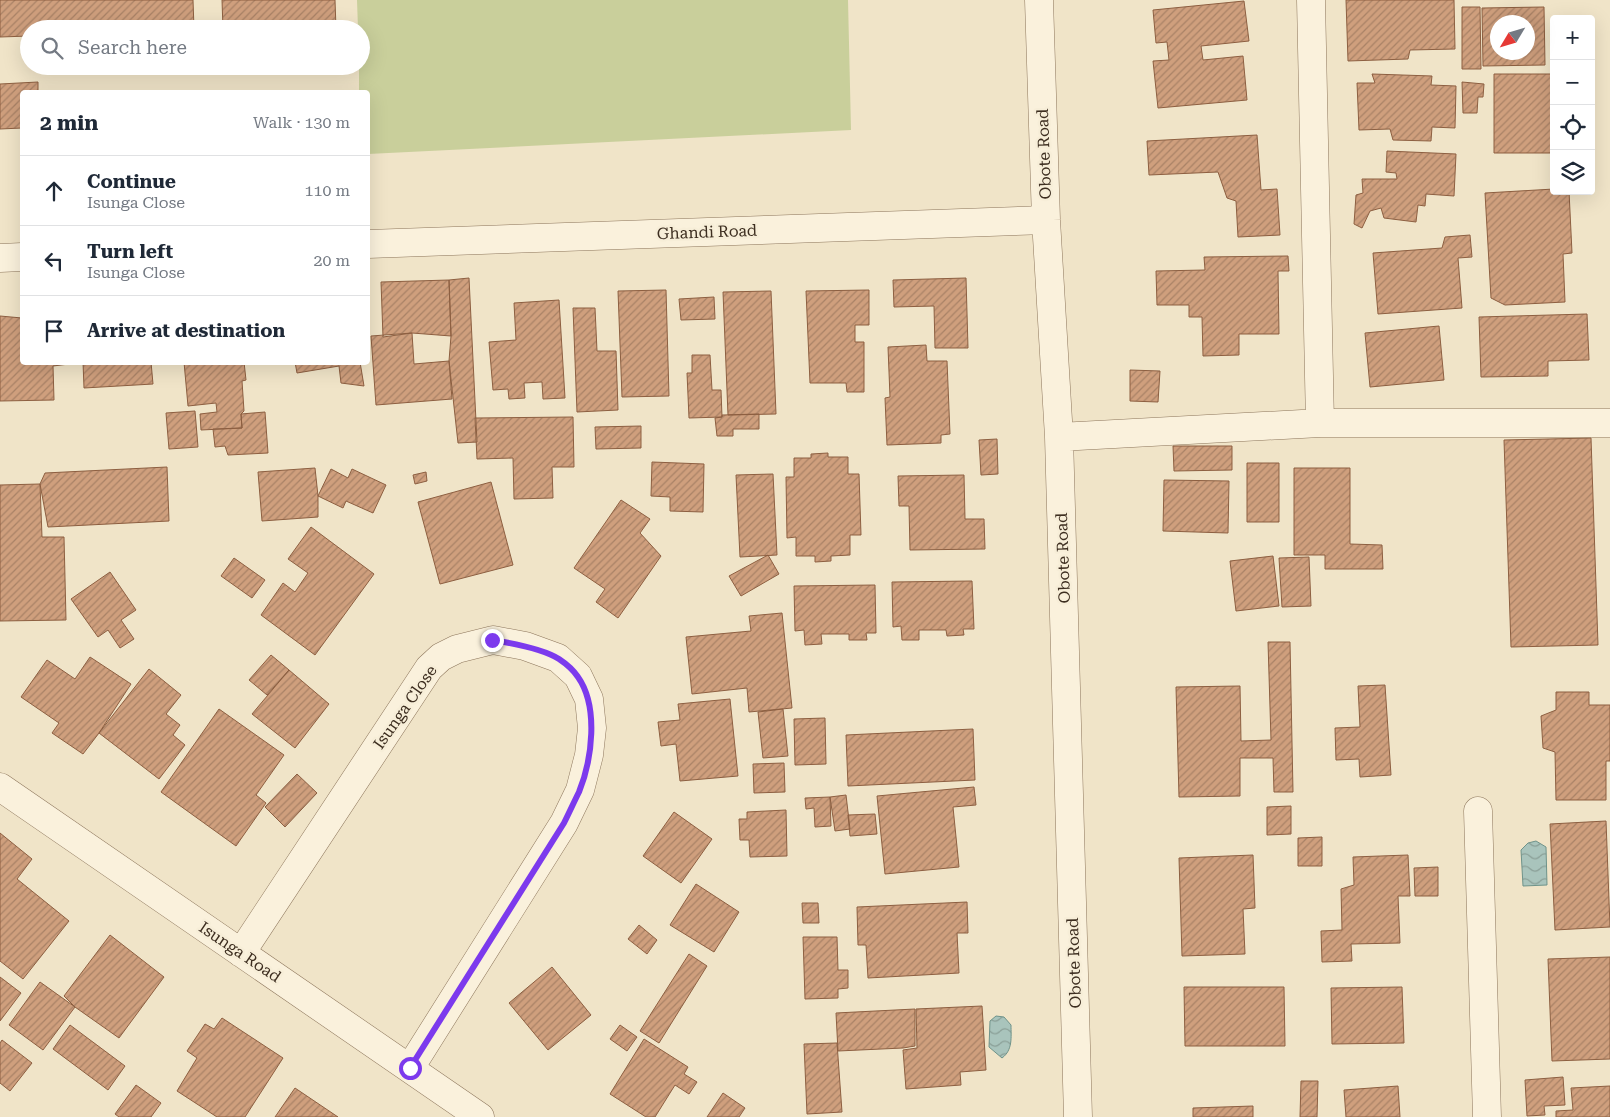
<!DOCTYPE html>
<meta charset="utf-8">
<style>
:root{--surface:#fff;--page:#f2f2f3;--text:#1f2937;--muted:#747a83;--line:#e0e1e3}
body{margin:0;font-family:"Roboto Serif",serif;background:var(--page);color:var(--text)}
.controls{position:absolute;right:15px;top:15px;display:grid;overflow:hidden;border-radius:5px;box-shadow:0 5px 20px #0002}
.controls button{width:45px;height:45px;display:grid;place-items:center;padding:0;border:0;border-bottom:1px solid var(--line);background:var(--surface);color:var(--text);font:25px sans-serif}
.compass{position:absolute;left:1490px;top:15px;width:45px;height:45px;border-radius:50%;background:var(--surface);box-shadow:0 5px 20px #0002;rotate:232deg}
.stop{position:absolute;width:15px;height:15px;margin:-11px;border:4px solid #7c3aed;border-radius:50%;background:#fff}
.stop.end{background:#7c3aed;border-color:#fff;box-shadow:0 1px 5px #0008}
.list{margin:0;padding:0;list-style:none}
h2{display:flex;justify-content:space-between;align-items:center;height:65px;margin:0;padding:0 20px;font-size:21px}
h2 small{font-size:16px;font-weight:400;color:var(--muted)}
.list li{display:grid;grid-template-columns:32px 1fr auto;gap:15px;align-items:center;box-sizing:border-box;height:70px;padding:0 20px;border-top:1px solid var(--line)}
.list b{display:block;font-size:19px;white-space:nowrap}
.list p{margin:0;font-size:16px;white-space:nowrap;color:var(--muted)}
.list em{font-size:16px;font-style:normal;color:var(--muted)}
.icon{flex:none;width:28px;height:28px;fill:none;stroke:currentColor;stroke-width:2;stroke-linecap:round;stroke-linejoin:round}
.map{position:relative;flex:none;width:1610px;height:1117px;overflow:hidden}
.search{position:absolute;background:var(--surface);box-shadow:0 5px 20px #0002;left:20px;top:20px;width:350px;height:55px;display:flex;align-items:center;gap:12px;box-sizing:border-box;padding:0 18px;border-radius:28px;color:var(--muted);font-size:19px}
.panel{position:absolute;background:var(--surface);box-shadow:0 5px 20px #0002;left:20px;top:90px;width:350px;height:275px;border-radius:5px}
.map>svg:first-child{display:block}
.grass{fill:#c9cf9b}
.water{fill:url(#water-waves);stroke:#6f938a}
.building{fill:url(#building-hatch);stroke:#8d5f41;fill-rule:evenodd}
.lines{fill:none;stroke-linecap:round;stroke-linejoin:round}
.minor-casing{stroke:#8d765c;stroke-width:29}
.minor{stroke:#faf1dc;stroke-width:28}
.route{stroke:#7c3aed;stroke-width:6}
.labels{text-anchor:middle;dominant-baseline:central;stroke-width:5;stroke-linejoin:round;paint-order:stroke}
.street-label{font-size:16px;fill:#3d2e20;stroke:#f7eed8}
</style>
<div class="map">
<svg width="1610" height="1117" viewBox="0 0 1610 1117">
<defs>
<pattern id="water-waves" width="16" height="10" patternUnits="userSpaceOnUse" patternTransform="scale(1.25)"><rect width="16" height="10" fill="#a9c4bc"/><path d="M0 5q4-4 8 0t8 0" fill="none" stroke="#8ba098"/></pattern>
<pattern id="building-hatch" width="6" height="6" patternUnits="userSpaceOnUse" patternTransform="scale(1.25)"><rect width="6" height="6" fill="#cf9f7d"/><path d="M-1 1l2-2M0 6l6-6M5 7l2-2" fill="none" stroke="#a98266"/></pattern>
</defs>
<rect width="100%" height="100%" fill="#f0e4c8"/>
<path class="grass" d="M 357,0 L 848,0 L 851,130 L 368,154 L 368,92 L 359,92 L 359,66 L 361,66 L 361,29 L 358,29 Z"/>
<path class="water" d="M 1536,841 L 1546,847 L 1547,885 L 1523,886 L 1521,850 L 1528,843 Z
M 996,1016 L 1004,1017 L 1011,1025 C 1011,1037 1013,1050 1002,1058 L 989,1047 L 990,1021 Z"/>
<path class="building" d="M 0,0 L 193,0 L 194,29 L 29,29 L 29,36 L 0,37 Z
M 222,0 L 335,0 L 336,29 L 223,29 Z
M 1346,0 L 1454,0 L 1455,49 L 1410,50 L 1408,59 L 1348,61 Z
M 1244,1 L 1249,41 L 1201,46 L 1203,60 L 1243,56 L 1247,100 L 1158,108 L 1153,61 L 1169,60 L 1167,42 L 1156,43 L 1153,10 Z
M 1462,7 L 1480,7 L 1481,69 L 1462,69 Z
M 1544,7 L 1545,65 L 1483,66 L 1482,8 ZM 1498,22 L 1528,22 L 1528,52 L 1498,52 Z
M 45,66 L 113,66 L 45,71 Z
M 1372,74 L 1432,76 L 1431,85 L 1456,86 L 1455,128 L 1432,127 L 1431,141 L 1393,140 L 1390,129 L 1359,130 L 1357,83 L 1375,83 Z
M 1494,74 L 1554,74 L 1554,153 L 1494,153 Z
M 38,82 L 38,92 L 22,92 L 22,128 L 0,129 L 0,84 Z
M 1462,82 L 1484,84 L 1483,97 L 1478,97 L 1477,113 L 1463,113 Z
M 1257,135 L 1261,190 L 1277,189 L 1280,235 L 1238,237 L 1236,201 L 1227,198 L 1218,172 L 1149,175 L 1147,141 Z
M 1387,151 L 1456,154 L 1454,196 L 1426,194 L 1425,206 L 1418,205 L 1416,222 L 1384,218 L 1381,208 L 1370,211 L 1362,228 L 1354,224 L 1356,195 L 1363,193 L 1362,179 L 1397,179 L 1396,173 L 1386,172 Z
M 1554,189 L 1554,191 L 1569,191 L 1572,253 L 1563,254 L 1565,302 L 1505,305 L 1491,298 L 1485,193 Z
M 1470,235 L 1472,257 L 1458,258 L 1462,308 L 1378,314 L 1373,253 L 1442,248 L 1445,237 Z
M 1288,256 L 1289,271 L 1278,271 L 1279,334 L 1239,334 L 1239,355 L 1203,356 L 1202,317 L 1189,317 L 1189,305 L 1157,305 L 1156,271 L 1205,270 L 1204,257 Z
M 469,278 L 477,442 L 458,443 L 449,361 L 451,336 L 449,280 Z
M 966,278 L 968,348 L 935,348 L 934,306 L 894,307 L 893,280 Z
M 449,280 L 451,336 L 412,333 L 383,337 L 381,282 Z
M 666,290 L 669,396 L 622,397 L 618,291 Z
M 869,290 L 869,325 L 855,325 L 855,342 L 864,342 L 864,392 L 847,392 L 846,383 L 810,383 L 806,291 Z
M 771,291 L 776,414 L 728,415 L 723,292 Z
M 714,297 L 715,319 L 681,320 L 679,299 Z
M 559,300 L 565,398 L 543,399 L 542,382 L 524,383 L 525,398 L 509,399 L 508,389 L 493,390 L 489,342 L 516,340 L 514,303 Z
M 573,308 L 595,308 L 597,351 L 616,351 L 618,410 L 577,412 Z
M 1587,314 L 1589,360 L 1548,361 L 1548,376 L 1481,377 L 1479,317 Z
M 0,316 L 22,318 L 22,362 L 68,362 L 69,364 L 53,366 L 54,400 L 0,401 Z
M 1439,326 L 1444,380 L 1370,387 L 1365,333 Z
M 412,333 L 414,364 L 449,361 L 452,399 L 376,405 L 371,336 Z
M 926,345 L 927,361 L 947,361 L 950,434 L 941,435 L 941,443 L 887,445 L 885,398 L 890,397 L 888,347 Z
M 692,355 L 710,355 L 712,390 L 721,390 L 722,417 L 689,418 L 687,373 L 692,373 Z
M 83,362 L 151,362 L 153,384 L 84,388 Z
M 184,362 L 244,362 L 246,380 L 242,381 L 244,411 L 241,414 L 242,428 L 201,430 L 200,414 L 217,412 L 216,403 L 188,406 Z
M 295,362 L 360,362 L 364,386 L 341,383 L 339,366 L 297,373 Z
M 1130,370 L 1160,371 L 1158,402 L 1130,401 Z
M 195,411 L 198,447 L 169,449 L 166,413 Z
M 265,412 L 268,453 L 228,455 L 225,446 L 215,447 L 213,429 L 242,428 L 241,414 Z
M 759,414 L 759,429 L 733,429 L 733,436 L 717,436 L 715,418 L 722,417 L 722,415 Z
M 573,417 L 574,467 L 552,467 L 553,498 L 514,499 L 513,458 L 477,459 L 475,418 Z
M 641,426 L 641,448 L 596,449 L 595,427 Z
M 1591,438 L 1598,645 L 1511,647 L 1504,440 Z
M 997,439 L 998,474 L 981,475 L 979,440 Z
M 1173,446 L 1232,446 L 1232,470 L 1174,471 Z
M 828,453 L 828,457 L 848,457 L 848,474 L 859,474 L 861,535 L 850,535 L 850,555 L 831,556 L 831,561 L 815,562 L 815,556 L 796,556 L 796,537 L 787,538 L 786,477 L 794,477 L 794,458 L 811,458 L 811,454 Z
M 652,462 L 704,464 L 703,512 L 670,511 L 670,497 L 651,496 Z
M 1247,463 L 1279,463 L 1279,522 L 1247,522 Z
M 167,467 L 169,521 L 48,527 L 40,484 L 45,473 Z
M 315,468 L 318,496 L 318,517 L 262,521 L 258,472 Z
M 1294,468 L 1350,468 L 1350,544 L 1382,545 L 1383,569 L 1325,569 L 1325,555 L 1294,555 Z
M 331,469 L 348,478 L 352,469 L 386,485 L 373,513 L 346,501 L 343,508 L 318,496 Z
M 426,472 L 427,481 L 415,484 L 413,475 Z
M 773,474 L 777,555 L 740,557 L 736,475 Z
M 964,475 L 965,519 L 984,519 L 985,549 L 910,550 L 909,506 L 899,506 L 898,476 Z
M 1164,480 L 1229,481 L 1228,533 L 1163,531 Z
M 491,482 L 513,565 L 440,584 L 418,502 Z
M 40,484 L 42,537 L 64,537 L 66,620 L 0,621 L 0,485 Z
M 621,500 L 650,519 L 640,533 L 661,556 L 618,618 L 596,602 L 605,589 L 574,568 Z
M 311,527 L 374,574 L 315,655 L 261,615 L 283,583 L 295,592 L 308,573 L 288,559 Z
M 768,555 L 779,574 L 741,596 L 729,576 Z
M 1273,556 L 1279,606 L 1236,611 L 1230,561 Z
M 1309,557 L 1311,606 L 1282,607 L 1279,558 Z
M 234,558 L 265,580 L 252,598 L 221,576 Z
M 110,572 L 136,610 L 121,620 L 134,639 L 120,648 L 108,630 L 98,637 L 71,599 Z
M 972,581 L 974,629 L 963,629 L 964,635 L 947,636 L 946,630 L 919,630 L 919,640 L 902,640 L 901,626 L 893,627 L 892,582 Z
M 875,585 L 876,633 L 866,633 L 867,640 L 849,640 L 849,634 L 821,634 L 822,644 L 805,645 L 804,630 L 795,631 L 794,586 Z
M 782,613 L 792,708 L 749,712 L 747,688 L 692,694 L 686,637 L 751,631 L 749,616 Z
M 1268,642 L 1290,642 L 1293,792 L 1274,792 L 1273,758 L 1240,758 L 1240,796 L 1179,797 L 1176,687 L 1240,686 L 1241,741 L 1271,740 Z
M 271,655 L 289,670 L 267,695 L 249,680 Z
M 90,657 L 131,684 L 99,733 L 83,754 L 52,733 L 59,723 L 21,697 L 47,660 L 75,679 Z
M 149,669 L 181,695 L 166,714 L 180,725 L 173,735 L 185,745 L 159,779 L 99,733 Z
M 289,670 L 329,704 L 295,748 L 252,714 Z
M 1385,685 L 1391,775 L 1360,777 L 1359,759 L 1336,760 L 1335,728 L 1360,727 L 1358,686 Z
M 1556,692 L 1589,692 L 1589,705 L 1610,705 L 1610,761 L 1606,761 L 1606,800 L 1556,800 L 1555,752 L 1543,748 L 1541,716 L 1556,710 Z
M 730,699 L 738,776 L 680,781 L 676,744 L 661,746 L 658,722 L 680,720 L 678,704 Z
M 219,709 L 284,755 L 256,795 L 266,803 L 236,846 L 161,792 Z
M 783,709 L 788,756 L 763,758 L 758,712 Z
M 825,718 L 826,764 L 795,765 L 794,719 Z
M 973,729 L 975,780 L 848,786 L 846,735 Z
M 784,763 L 785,792 L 754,793 L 753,764 Z
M 297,774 L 317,793 L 285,827 L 265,807 Z
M 974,787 L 976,805 L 953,807 L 959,867 L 885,874 L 877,796 Z
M 846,795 L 850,829 L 835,831 L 830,797 Z
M 830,797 L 831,826 L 815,827 L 814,808 L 806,809 L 805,798 Z
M 1291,806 L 1291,834 L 1267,835 L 1267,807 Z
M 786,810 L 787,856 L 750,857 L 749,840 L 740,840 L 739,819 L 747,819 L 747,812 Z
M 674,812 L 712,839 L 681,883 L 643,856 Z
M 875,814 L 877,834 L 850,836 L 848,815 Z
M 1606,821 L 1610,927 L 1555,930 L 1550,824 Z
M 0,833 L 32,859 L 17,879 L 69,921 L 23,979 L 0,961 Z
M 1322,837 L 1322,866 L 1298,866 L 1298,838 Z
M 1253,855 L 1255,908 L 1243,909 L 1245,954 L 1182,956 L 1179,858 Z
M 1408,855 L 1410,896 L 1398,896 L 1400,943 L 1351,944 L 1352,961 L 1322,962 L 1321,931 L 1342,930 L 1341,889 L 1354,885 L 1353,857 Z
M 1438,867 L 1438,896 L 1415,896 L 1414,868 Z
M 696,884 L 739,912 L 714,952 L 670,925 Z
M 967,902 L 968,933 L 957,933 L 959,973 L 868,978 L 866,945 L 858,945 L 857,907 Z
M 802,903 L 818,903 L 819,923 L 803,923 Z
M 639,925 L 657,940 L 647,954 L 628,939 Z
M 110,935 L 164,977 L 119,1038 L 75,1007 L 64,996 Z
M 803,937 L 837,937 L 838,970 L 848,970 L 848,988 L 838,989 L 838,998 L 805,999 Z
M 689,954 L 707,966 L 659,1043 L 640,1031 Z
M 1610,957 L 1610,1059 L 1552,1061 L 1548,959 Z
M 552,967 L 591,1015 L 548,1050 L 509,1003 Z
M 0,977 L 21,993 L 0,1021 Z
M 40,982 L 75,1007 L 43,1050 L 9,1025 Z
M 1184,987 L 1284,987 L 1285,1046 L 1185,1046 Z
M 1402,987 L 1404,1043 L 1332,1044 L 1331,988 Z
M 982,1006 L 986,1070 L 960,1072 L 961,1085 L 906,1089 L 903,1050 L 917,1048 L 916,1009 Z
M 915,1009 L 915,1046 L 903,1048 L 838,1051 L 836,1013 Z
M 222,1018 L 283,1058 L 245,1117 L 217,1117 L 177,1091 L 197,1058 L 187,1051 L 205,1024 L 214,1029 Z
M 70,1025 L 125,1066 L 108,1090 L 53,1049 Z
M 620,1025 L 637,1037 L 627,1051 L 610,1039 Z
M 644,1039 L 688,1067 L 684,1074 L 697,1082 L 689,1094 L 675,1085 L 655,1117 L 646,1117 L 610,1094 Z
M 2,1040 L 32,1063 L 10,1091 L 0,1083 L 0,1043 Z
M 837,1043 L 842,1112 L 807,1114 L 804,1044 Z
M 1563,1077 L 1565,1105 L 1544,1106 L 1545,1115 L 1527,1116 L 1525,1080 Z
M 1301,1081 L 1318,1081 L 1317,1117 L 1300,1117 Z
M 136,1085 L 161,1103 L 151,1117 L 119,1117 L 115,1114 Z
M 1398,1086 L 1400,1117 L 1346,1117 L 1344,1090 Z
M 1610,1086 L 1610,1117 L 1556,1117 L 1556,1111 L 1573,1110 L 1571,1088 Z
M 295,1088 L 338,1117 L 275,1117 Z
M 723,1093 L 745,1108 L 739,1117 L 707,1117 Z
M 1253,1106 L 1253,1117 L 1193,1117 L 1193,1108 Z"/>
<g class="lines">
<g class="minor-casing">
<path id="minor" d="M 1039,0 L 1046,220 L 1059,437 L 1078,1117
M 1311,0 L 1320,423
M 368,244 L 1046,220
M 0,258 L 22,257
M 1059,437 L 1320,423 L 1610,423
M 0,787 L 480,1117
M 1478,811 L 1487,1117
M 241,953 L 429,668 L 441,657 L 457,649 L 493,640 L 525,646 L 558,658 L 578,676 L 589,699 L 592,728 L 589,755 L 580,790 L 564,823 L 410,1068"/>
</g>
<use href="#minor" class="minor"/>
</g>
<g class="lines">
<path class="route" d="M 410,1068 L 564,823 C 569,813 574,802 579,792 C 592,760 599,707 578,677 C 574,671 565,663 559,659 C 543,649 511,643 492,640"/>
</g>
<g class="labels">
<g class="street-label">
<text transform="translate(1044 154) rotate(-92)">Obote Road</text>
<text transform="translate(707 232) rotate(-2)">Ghandi Road</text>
<text transform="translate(1063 558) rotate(-92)">Obote Road</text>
<text transform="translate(405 707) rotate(-55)">Isunga Close</text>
<text transform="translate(240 952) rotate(34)">Isunga Road</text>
<text transform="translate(1074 963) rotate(-92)">Obote Road</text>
</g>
</g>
</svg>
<div class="controls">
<button>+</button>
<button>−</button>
<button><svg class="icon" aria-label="locate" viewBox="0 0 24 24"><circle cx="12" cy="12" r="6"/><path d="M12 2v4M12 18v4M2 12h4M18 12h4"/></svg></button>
<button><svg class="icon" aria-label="layers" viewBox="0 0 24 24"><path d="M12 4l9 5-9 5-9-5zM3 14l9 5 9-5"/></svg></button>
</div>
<svg class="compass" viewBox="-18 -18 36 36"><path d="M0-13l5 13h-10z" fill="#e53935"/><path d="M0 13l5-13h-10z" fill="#747a83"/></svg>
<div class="stop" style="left:410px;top:1068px"></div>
<div class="stop end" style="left:492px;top:640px"></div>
<div class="search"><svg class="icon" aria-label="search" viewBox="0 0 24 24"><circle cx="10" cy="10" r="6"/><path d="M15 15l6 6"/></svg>Search here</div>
<section class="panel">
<h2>2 min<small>Walk · 130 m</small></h2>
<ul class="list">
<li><svg class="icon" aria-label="ahead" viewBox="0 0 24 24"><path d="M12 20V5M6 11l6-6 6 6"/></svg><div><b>Continue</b><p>Isunga Close</p></div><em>110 m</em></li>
<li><svg class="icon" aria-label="left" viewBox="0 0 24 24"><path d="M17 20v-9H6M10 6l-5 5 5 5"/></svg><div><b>Turn left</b><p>Isunga Close</p></div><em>20 m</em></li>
<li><svg class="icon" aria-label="arrive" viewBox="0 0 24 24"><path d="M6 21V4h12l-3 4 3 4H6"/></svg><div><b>Arrive at destination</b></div></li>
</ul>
</section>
</div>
